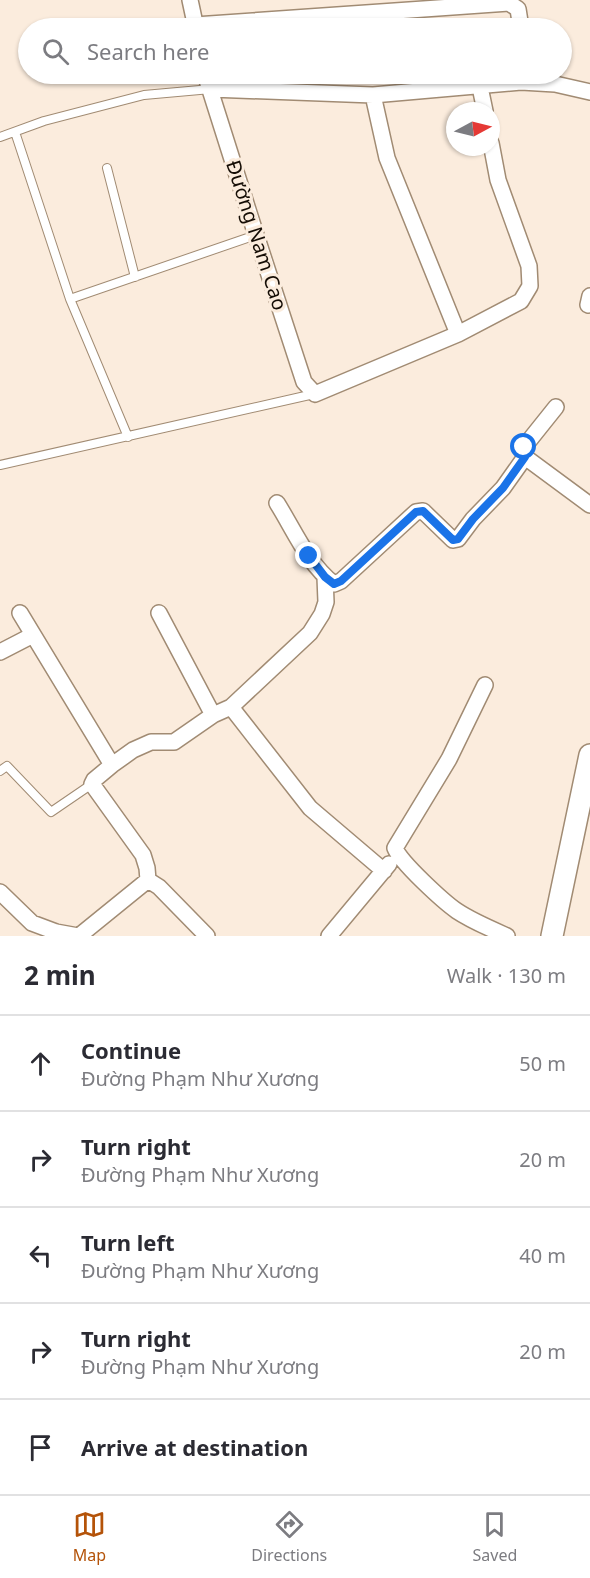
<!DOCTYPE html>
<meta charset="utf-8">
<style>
:root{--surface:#fff;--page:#f2f2f3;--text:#2b2b33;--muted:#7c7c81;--line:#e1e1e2;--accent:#b45309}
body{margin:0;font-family:"Noto Sans",sans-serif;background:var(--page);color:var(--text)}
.compass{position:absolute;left:446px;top:102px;width:54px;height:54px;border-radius:50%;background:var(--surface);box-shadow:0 2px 4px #0004;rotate:83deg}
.stop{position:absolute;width:18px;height:18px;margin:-14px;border:4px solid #1a73e8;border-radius:50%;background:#fff}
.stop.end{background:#1a73e8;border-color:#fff;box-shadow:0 2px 6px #0008}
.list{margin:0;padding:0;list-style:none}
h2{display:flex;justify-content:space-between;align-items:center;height:78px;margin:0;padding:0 24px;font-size:26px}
h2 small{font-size:20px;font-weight:400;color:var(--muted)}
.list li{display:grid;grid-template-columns:39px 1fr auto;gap:18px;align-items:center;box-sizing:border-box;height:96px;padding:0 24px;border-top:2px solid var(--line)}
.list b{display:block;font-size:22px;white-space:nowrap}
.list p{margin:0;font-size:20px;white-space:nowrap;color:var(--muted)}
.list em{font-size:20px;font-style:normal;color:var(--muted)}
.icon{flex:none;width:33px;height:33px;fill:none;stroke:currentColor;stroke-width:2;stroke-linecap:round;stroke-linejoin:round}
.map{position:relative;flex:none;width:590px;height:936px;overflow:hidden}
.search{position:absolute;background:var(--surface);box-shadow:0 2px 4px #0004;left:18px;right:18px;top:18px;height:66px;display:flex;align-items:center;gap:15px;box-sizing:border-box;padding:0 21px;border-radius:33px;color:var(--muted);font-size:22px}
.sheet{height:558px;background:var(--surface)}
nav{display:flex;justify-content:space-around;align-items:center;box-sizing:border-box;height:84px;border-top:2px solid var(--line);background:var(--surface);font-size:16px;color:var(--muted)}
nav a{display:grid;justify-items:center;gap:3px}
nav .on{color:var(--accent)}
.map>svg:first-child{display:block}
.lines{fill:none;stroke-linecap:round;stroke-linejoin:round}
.lane-casing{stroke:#a18b73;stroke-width:10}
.street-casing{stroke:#a18b73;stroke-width:18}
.secondary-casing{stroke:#a18b73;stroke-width:24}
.lane{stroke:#fff;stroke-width:8}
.street{stroke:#fff;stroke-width:15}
.secondary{stroke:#fff;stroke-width:21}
.route{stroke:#1a73e8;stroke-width:8}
.labels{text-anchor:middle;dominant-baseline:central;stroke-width:6;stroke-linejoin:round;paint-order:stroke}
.street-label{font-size:20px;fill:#150d05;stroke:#fbecdd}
</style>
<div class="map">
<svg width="590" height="936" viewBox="0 0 590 936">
<rect width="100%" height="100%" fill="#fbecdd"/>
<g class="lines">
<g class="lane-casing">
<path id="lane" d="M 15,132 L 70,299 L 128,437
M 0,137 L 44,121 L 144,95 L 211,89
M 107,168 L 135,277
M 70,299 L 256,235
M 0,465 L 314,394
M 0,771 L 7,766 L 51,812 L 92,784"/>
</g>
<g class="street-casing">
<path id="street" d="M 190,0 L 196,28
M 195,25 L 509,3 L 518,9 L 521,28
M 205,74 L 256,235 L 304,382 L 315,394 L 458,334 L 521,301 L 530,286 L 529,266 L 498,180 L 491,143
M 480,87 L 485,111
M 211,89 L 373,95 L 521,82 L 555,84 L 590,92
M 373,95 L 387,158 L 458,334
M 588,305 L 590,296
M 525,457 L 590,505
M 277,503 C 294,530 308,564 334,584 L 341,581 L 416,512 L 423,511 L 453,540 L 458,539 L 473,519 L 503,488 L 525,457 L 524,447 L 556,407
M 20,613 L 112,765 L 94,780 L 92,784 L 143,855 L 147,868 L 148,880
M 159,613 L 213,715
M 0,652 L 33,635
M 485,685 L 449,759 L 395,848 C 400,862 444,902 457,911 C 472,921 491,929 507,936
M 231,707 L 310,808 L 384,871
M 112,765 L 133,750 L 151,742 L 174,742 L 213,715 L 231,707 L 310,633 L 322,614 L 326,602 L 325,577
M 0,892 L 32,923 L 56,932 L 78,936
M 79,936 L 148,880 L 159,887 L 207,936
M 329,936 L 389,864"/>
</g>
<g class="secondary-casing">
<path id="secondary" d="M 552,936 L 590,755"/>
</g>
<use href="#lane" class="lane"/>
<use href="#street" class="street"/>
<use href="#secondary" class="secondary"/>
</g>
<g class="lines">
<path class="route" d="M 309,556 L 325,577 L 334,584 L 341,581 L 416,512 L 423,511 L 453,540 L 458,539 L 473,519 L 503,488 L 525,457 L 524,447"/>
</g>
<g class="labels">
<g class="street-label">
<text transform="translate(257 235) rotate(72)">Đường Nam Cao</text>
</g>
</g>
</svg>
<svg class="compass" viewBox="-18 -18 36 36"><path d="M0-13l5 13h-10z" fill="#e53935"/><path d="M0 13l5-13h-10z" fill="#7c7c81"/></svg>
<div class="stop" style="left:524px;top:447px"></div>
<div class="stop end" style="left:309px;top:556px"></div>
<div class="search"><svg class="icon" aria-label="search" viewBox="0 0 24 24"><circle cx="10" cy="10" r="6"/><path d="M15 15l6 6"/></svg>Search here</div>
</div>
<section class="sheet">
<h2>2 min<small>Walk · 130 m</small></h2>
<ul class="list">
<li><svg class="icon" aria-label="ahead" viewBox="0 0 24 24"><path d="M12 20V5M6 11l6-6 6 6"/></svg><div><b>Continue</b><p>Đường Phạm Như Xương</p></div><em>50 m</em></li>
<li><svg class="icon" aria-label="right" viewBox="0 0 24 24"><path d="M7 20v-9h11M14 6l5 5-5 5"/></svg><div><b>Turn right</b><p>Đường Phạm Như Xương</p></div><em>20 m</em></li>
<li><svg class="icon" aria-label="left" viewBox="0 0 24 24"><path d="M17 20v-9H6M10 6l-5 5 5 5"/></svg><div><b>Turn left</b><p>Đường Phạm Như Xương</p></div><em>40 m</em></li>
<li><svg class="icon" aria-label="right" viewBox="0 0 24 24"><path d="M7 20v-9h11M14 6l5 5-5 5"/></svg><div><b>Turn right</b><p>Đường Phạm Như Xương</p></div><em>20 m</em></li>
<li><svg class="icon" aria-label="arrive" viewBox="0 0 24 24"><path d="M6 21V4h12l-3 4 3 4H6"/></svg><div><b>Arrive at destination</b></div></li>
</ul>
</section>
<nav>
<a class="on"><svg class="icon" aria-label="map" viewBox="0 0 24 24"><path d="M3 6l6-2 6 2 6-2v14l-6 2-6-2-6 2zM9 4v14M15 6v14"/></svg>Map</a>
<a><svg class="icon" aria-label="directions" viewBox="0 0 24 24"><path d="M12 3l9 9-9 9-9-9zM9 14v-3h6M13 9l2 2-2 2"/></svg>Directions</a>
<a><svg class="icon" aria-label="saved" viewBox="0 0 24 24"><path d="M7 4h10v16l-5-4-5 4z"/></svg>Saved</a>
</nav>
